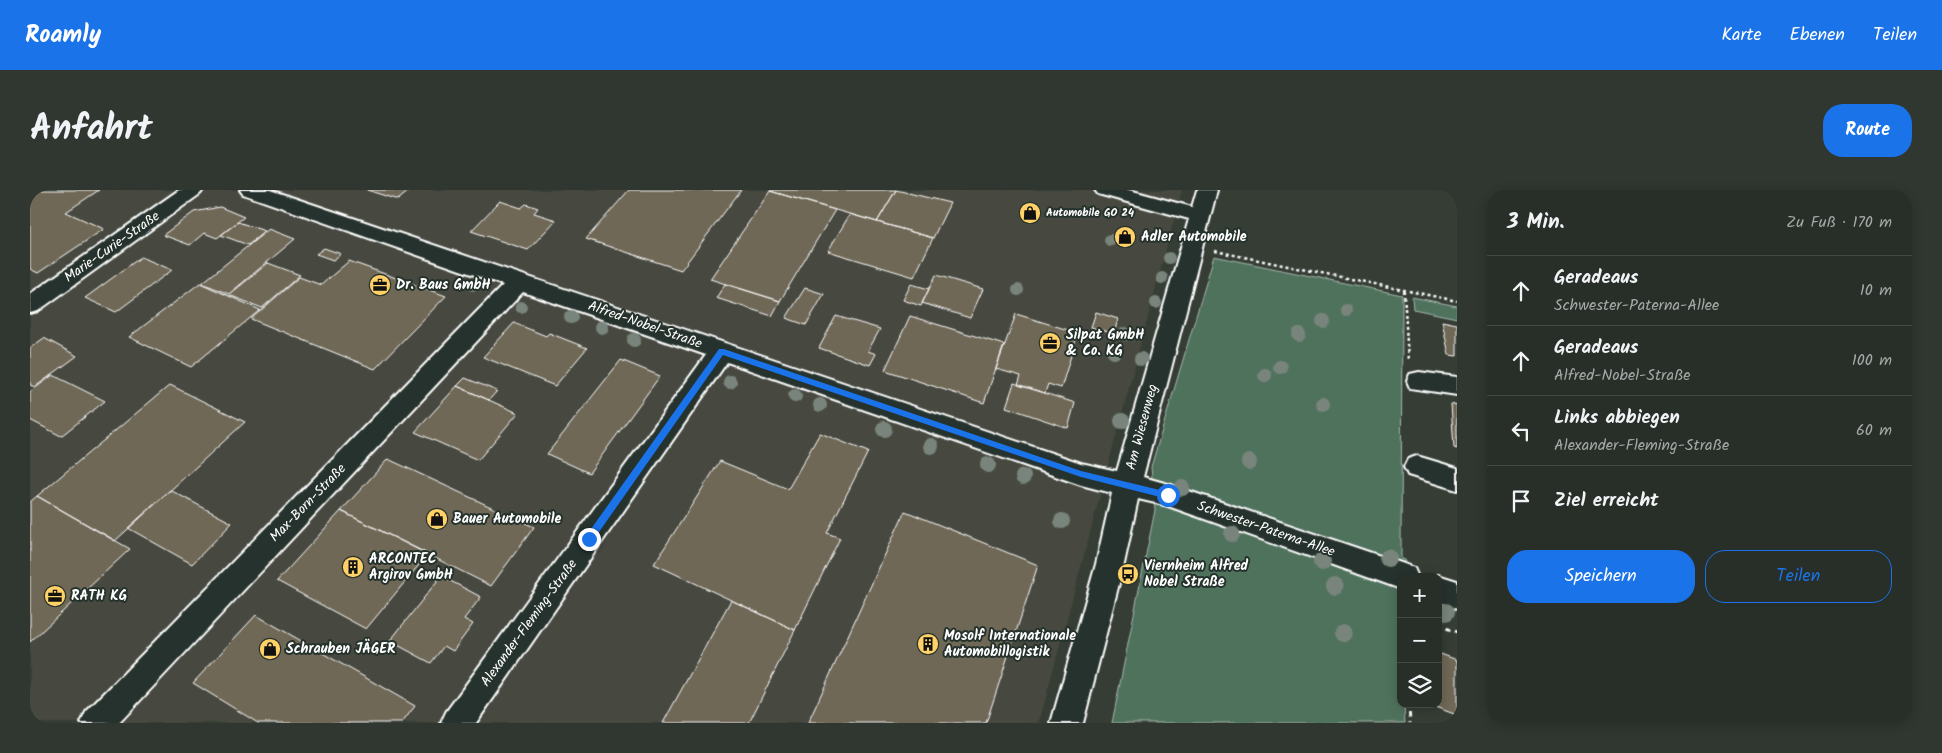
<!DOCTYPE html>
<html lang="de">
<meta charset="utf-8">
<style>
:root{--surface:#282e28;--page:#303630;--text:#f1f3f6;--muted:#a5a8a8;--line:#444a45;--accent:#1a73e8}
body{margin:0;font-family:Kalam,sans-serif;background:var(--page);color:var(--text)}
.controls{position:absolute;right:15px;bottom:15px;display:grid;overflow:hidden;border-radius:10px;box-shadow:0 2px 12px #0003}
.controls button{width:45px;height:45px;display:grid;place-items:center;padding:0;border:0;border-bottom:1px solid var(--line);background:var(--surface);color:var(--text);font:25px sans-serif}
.stop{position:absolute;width:15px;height:15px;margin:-11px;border:4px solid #1a73e8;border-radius:50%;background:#fff}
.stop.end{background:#1a73e8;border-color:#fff;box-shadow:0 1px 5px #0008}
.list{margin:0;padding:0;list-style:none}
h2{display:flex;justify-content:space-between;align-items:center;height:65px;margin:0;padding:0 20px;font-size:21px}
h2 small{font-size:16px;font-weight:400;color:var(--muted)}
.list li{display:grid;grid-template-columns:32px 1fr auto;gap:15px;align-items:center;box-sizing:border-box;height:70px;padding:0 20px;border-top:1px solid var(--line)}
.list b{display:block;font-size:19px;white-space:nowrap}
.list p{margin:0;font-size:16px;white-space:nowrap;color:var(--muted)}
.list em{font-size:16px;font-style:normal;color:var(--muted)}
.actions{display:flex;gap:10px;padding:15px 20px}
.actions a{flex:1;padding:11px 0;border:1px solid var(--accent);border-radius:20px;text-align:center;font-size:18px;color:var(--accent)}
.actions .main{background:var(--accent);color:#fff}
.icon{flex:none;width:28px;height:28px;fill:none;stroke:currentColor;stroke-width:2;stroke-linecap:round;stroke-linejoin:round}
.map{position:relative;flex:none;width:1427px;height:533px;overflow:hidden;border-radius:20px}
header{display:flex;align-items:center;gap:30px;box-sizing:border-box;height:70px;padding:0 25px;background:var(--accent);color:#fff}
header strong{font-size:24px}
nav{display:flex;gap:28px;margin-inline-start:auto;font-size:18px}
.intro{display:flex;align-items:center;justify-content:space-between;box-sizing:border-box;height:120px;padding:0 30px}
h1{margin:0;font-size:35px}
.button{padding:12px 22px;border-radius:20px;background:var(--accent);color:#fff;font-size:18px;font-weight:700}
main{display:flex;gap:30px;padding:0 30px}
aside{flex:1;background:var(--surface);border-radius:20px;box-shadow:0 2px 12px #0003}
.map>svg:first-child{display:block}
.built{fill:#464a3f}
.green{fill:#50725d;stroke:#a8b8ae}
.building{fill:#6f6757;stroke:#fff}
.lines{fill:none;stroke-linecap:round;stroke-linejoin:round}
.minor-casing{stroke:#fff;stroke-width:4}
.path-far1{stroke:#fff;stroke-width:2.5;stroke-dasharray:3 3;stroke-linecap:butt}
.path{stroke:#fff;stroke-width:3;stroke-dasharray:4.5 4.5;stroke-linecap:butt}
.minor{fill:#26332d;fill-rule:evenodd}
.tree{fill:#79857c}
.route{fill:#1a73e8}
.labels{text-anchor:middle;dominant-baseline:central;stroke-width:4;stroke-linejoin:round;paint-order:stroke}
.far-poi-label{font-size:11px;font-weight:bold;fill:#fff;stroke:#26332d;text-anchor:start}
.poi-label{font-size:14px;font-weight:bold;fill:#fff;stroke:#26332d;text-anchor:start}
.street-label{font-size:14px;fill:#fff;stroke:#26332d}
</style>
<header>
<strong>Roamly</strong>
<nav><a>Karte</a><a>Ebenen</a><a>Teilen</a></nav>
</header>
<div class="intro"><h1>Anfahrt</h1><a class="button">Route</a></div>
<main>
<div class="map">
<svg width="1427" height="533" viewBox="0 0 1427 533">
<rect width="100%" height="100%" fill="#353d35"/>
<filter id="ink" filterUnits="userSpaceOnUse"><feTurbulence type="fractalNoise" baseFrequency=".02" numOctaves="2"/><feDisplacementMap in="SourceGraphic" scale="10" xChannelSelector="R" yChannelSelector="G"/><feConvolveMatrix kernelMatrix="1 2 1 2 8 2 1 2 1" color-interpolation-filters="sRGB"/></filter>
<g filter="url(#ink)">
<path class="built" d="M 0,0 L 1152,0 L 1009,533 L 0,533 Z"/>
<path class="green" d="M 1184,66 L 1372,105 L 1371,369 L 1375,370 L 1374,376 L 1371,375 L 1371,514 L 1374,514 L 1375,533 L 1082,533 L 1125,320 L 1121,277 Z
M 1382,107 L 1427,116 L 1427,128 L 1383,119 Z"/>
<path class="building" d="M 0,0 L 69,0 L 36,22 L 74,39 L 8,83 L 0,79 Z
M 337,0 L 380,0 L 368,10 Z
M 599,0 L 711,0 L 651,80 L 556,49 Z
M 741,0 L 866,0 L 847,32 L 740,1 Z
M 866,0 L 920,13 L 903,48 L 847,32 Z
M 740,1 L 805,20 L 750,111 L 680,89 Z
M 470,11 L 491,18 L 496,14 L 508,18 L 504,23 L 526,30 L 498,60 L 441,41 Z
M 190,17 L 214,27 L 187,48 L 174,43 L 160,55 L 133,45 L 164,22 Z
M 820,24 L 903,48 L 884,87 L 798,61 Z
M 208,32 L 235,41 L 218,55 L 191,45 Z
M 239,39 L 265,49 L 199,104 L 172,93 Z
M 294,58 L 311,64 L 303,70 L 286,64 Z
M 111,67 L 142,80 L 86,122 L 55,108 Z
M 319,71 L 416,106 L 345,179 L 221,129 L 269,87 L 291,95 Z
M 238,73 L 270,85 L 232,118 L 199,105 Z
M 906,85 L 953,99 L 940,128 L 892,113 Z
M 170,93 L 230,120 L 161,177 L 99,147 Z
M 695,94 L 750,111 L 742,126 L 686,108 Z
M 881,94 L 899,99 L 891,116 L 873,110 Z
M 775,98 L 794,104 L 776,135 L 756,128 Z
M 1066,122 L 1088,129 L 1084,144 L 1061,137 Z
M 986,124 L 1048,143 L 1031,198 L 1018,194 L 1015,203 L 988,195 L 991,186 L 966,179 Z
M 806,126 L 850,139 L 838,161 L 846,164 L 840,175 L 789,158 Z
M 880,126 L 974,155 L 954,213 L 855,180 Z
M 1412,131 L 1427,134 L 1427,166 L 1419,165 Z
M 484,133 L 516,146 L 519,143 L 557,158 L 525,196 L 453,167 Z
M 14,148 L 47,166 L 5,197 L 0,195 L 0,158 Z
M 591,170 L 630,186 L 559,283 L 517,264 Z
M 23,185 L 75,211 L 31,246 L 0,230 L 0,202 Z
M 435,188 L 467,201 L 459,210 L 427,196 Z
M 984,193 L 1045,213 L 1038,238 L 976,217 Z
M 140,195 L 215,232 L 85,351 L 7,306 Z
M 427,196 L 488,223 L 448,270 L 385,242 Z
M 1421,214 L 1427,216 L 1427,259 L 1424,258 Z
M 790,243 L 838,262 L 797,343 L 810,348 L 765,440 L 624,374 L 690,271 L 758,299 Z
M 358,269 L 504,337 L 461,396 L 311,321 Z
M 140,300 L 202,333 L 162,374 L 98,338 Z
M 7,306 L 100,359 L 0,452 L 0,312 Z
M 311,321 L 398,364 L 336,439 L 247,391 Z
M 875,321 L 1008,375 L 956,533 L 778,533 Z
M 411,386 L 451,407 L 434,429 L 443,434 L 423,461 L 414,456 L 401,473 L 360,451 Z
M 701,410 L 765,440 L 719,533 L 633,533 Z
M 226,425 L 385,516 L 372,533 L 228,533 L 163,493 Z
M 1408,463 L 1427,470 L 1427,525 L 1405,517 L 1405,514 L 1408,514 Z"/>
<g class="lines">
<g class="minor-casing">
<path id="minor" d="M 149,0 L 173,0 L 170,4 L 8,121 L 0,123 L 0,104 Z
M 210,0 L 240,0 L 1051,273 L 1087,281 L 1159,29 L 1068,4 L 1065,0 L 1099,0 L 1162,17 L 1167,0 L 1187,0 L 1113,287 L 1138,294 L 1374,374 L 1384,378 L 1388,387 L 1371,387 L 1371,399 L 1138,316 L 1108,309 L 1094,374 L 1053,533 L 1021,533 L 1066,374 L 1082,303 L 1051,295 L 697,172 L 446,533 L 411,533 L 416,522 L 676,165 L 493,102 L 89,533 L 51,533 L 56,522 L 473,95 L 213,4 Z
M 1389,182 L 1427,187 L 1427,205 L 1380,198 L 1377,191 L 1380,184 Z
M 1387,266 L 1427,278 L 1427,300 L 1378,285 L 1374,277 L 1378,269 Z
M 1408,385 L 1427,391 L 1427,419 L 1408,411 L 1408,387 L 1402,387 Z"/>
</g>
<path class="path-far1" d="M 1185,61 L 1427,111
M 1374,100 L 1378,171"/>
<path class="path" d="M 1408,435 L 1427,442
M 1379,514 L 1380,533"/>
<use href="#minor" class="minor"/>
</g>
<g class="tree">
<circle cx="1080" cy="50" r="6"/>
<circle cx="1139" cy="68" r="6"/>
<circle cx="1132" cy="88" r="6"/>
<circle cx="443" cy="95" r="6"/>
<circle cx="988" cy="100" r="6"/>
<circle cx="1126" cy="113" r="6"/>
<circle cx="491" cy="117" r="6"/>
<circle cx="1316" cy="120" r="6"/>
<circle cx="541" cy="127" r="7"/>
<circle cx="1293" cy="131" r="7"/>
<circle cx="572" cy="137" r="7"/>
<circle cx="1095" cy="144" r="7"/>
<circle cx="1269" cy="145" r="7"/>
<circle cx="604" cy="150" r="7"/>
<circle cx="1084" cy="162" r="7"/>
<circle cx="1111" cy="169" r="7"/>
<circle cx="1250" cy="177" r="7"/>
<circle cx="1235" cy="185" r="7"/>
<circle cx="700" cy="192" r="7"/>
<circle cx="765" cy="206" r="7"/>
<circle cx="1293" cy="214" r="7"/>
<circle cx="790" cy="215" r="7"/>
<circle cx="1092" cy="231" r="8"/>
<circle cx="854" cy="239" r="8"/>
<circle cx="901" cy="256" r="8"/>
<circle cx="1219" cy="272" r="8"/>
<circle cx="958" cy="275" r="8"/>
<circle cx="993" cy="287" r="8"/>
<circle cx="1152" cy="298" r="8"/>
<circle cx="1032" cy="331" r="8"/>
<circle cx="1202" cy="344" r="8"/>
<circle cx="1358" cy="368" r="9"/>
<circle cx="1292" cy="372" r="9"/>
<circle cx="1305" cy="396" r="9"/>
<circle cx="1416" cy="422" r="9"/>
<circle cx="1313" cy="443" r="9"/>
</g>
</g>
<path class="route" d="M 689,159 L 694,159 L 1051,281 L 1138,302 L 1142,305 L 1138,309 L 1051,287 L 693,165 L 562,352 L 556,352 L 556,346 Z"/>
<defs>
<g id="shop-disc" transform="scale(1.125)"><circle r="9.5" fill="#ffd166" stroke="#26332d"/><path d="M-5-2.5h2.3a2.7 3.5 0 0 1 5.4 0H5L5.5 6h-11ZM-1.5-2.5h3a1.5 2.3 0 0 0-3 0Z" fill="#111"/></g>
<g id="office-disc" transform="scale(1.125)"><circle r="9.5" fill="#ffd166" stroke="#26332d"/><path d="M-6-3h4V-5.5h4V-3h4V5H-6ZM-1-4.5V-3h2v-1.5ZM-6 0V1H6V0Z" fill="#111"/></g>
<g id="building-disc" transform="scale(1.125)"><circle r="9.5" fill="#ffd166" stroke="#26332d"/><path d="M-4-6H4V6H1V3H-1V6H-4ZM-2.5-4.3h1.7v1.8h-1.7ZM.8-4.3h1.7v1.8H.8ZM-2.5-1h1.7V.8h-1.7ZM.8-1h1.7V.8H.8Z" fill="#111"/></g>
<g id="bus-disc" transform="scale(1.125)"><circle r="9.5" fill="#ffd166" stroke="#26332d"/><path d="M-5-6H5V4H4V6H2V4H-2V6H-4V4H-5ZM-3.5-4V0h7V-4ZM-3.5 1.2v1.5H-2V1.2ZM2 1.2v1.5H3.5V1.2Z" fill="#111"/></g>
</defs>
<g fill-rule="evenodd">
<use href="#shop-disc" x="1000" y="23"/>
<use href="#shop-disc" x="1095" y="47"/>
<use href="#office-disc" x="350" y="95"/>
<use href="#office-disc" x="1020" y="153"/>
<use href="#shop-disc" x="407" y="329"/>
<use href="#building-disc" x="323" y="377"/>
<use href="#bus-disc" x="1098" y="384"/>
<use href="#office-disc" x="25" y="406"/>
<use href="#building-disc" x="898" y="454"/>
<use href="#shop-disc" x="240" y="459"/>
</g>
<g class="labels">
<g class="far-poi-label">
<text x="1016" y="23">Automobile GO 24</text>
</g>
<g class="poi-label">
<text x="1111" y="47">Adler Automobile</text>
<text x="366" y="95">Dr. Baus GmbH</text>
<text x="1036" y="145">Silpat GmbH<tspan x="1036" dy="16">&amp; Co. KG</tspan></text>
<text x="423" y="329">Bauer Automobile</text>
<text x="339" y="369">ARCONTEC<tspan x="339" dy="16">Argirov GmbH</tspan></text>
<text x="1114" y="376">Viernheim Alfred<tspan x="1114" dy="16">Nobel Straße</tspan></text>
<text x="41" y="406">RATH KG</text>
<text x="914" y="446">Mosolf Internationale<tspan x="914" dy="16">Automobillogistik</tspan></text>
<text x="256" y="459">Schrauben JÄGER</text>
</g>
<g class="street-label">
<text transform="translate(82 57) rotate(-35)">Marie-Curie-Straße</text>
<text transform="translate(615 135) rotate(19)">Alfred-Nobel-Straße</text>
<text transform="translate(1112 237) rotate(-75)">Am Wiesenweg</text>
<text transform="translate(278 313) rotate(-46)">Max-Born-Straße</text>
<text transform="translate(1236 339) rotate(19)">Schwester-Paterna-Allee</text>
<text transform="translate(499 433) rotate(-54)">Alexander-Fleming-Straße</text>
</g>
</g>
</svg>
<div class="controls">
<button>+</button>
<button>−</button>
<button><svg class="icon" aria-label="layers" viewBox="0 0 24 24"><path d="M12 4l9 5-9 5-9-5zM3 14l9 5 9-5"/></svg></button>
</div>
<div class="stop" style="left:1138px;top:305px"></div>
<div class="stop end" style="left:559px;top:349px"></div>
</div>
<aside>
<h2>3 Min.<small>Zu Fuß · 170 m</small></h2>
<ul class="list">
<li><svg class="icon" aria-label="ahead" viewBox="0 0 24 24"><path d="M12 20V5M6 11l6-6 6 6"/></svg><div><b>Geradeaus</b><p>Schwester-Paterna-Allee</p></div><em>10 m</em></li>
<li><svg class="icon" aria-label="ahead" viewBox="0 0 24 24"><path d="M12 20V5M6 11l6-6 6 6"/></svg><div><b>Geradeaus</b><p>Alfred-Nobel-Straße</p></div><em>100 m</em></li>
<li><svg class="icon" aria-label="left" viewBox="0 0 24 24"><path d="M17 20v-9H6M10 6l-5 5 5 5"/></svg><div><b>Links abbiegen</b><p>Alexander-Fleming-Straße</p></div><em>60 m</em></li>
<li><svg class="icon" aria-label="arrive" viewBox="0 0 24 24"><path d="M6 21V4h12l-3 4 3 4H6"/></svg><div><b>Ziel erreicht</b></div></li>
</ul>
<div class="actions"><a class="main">Speichern</a><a>Teilen</a></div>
</aside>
</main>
